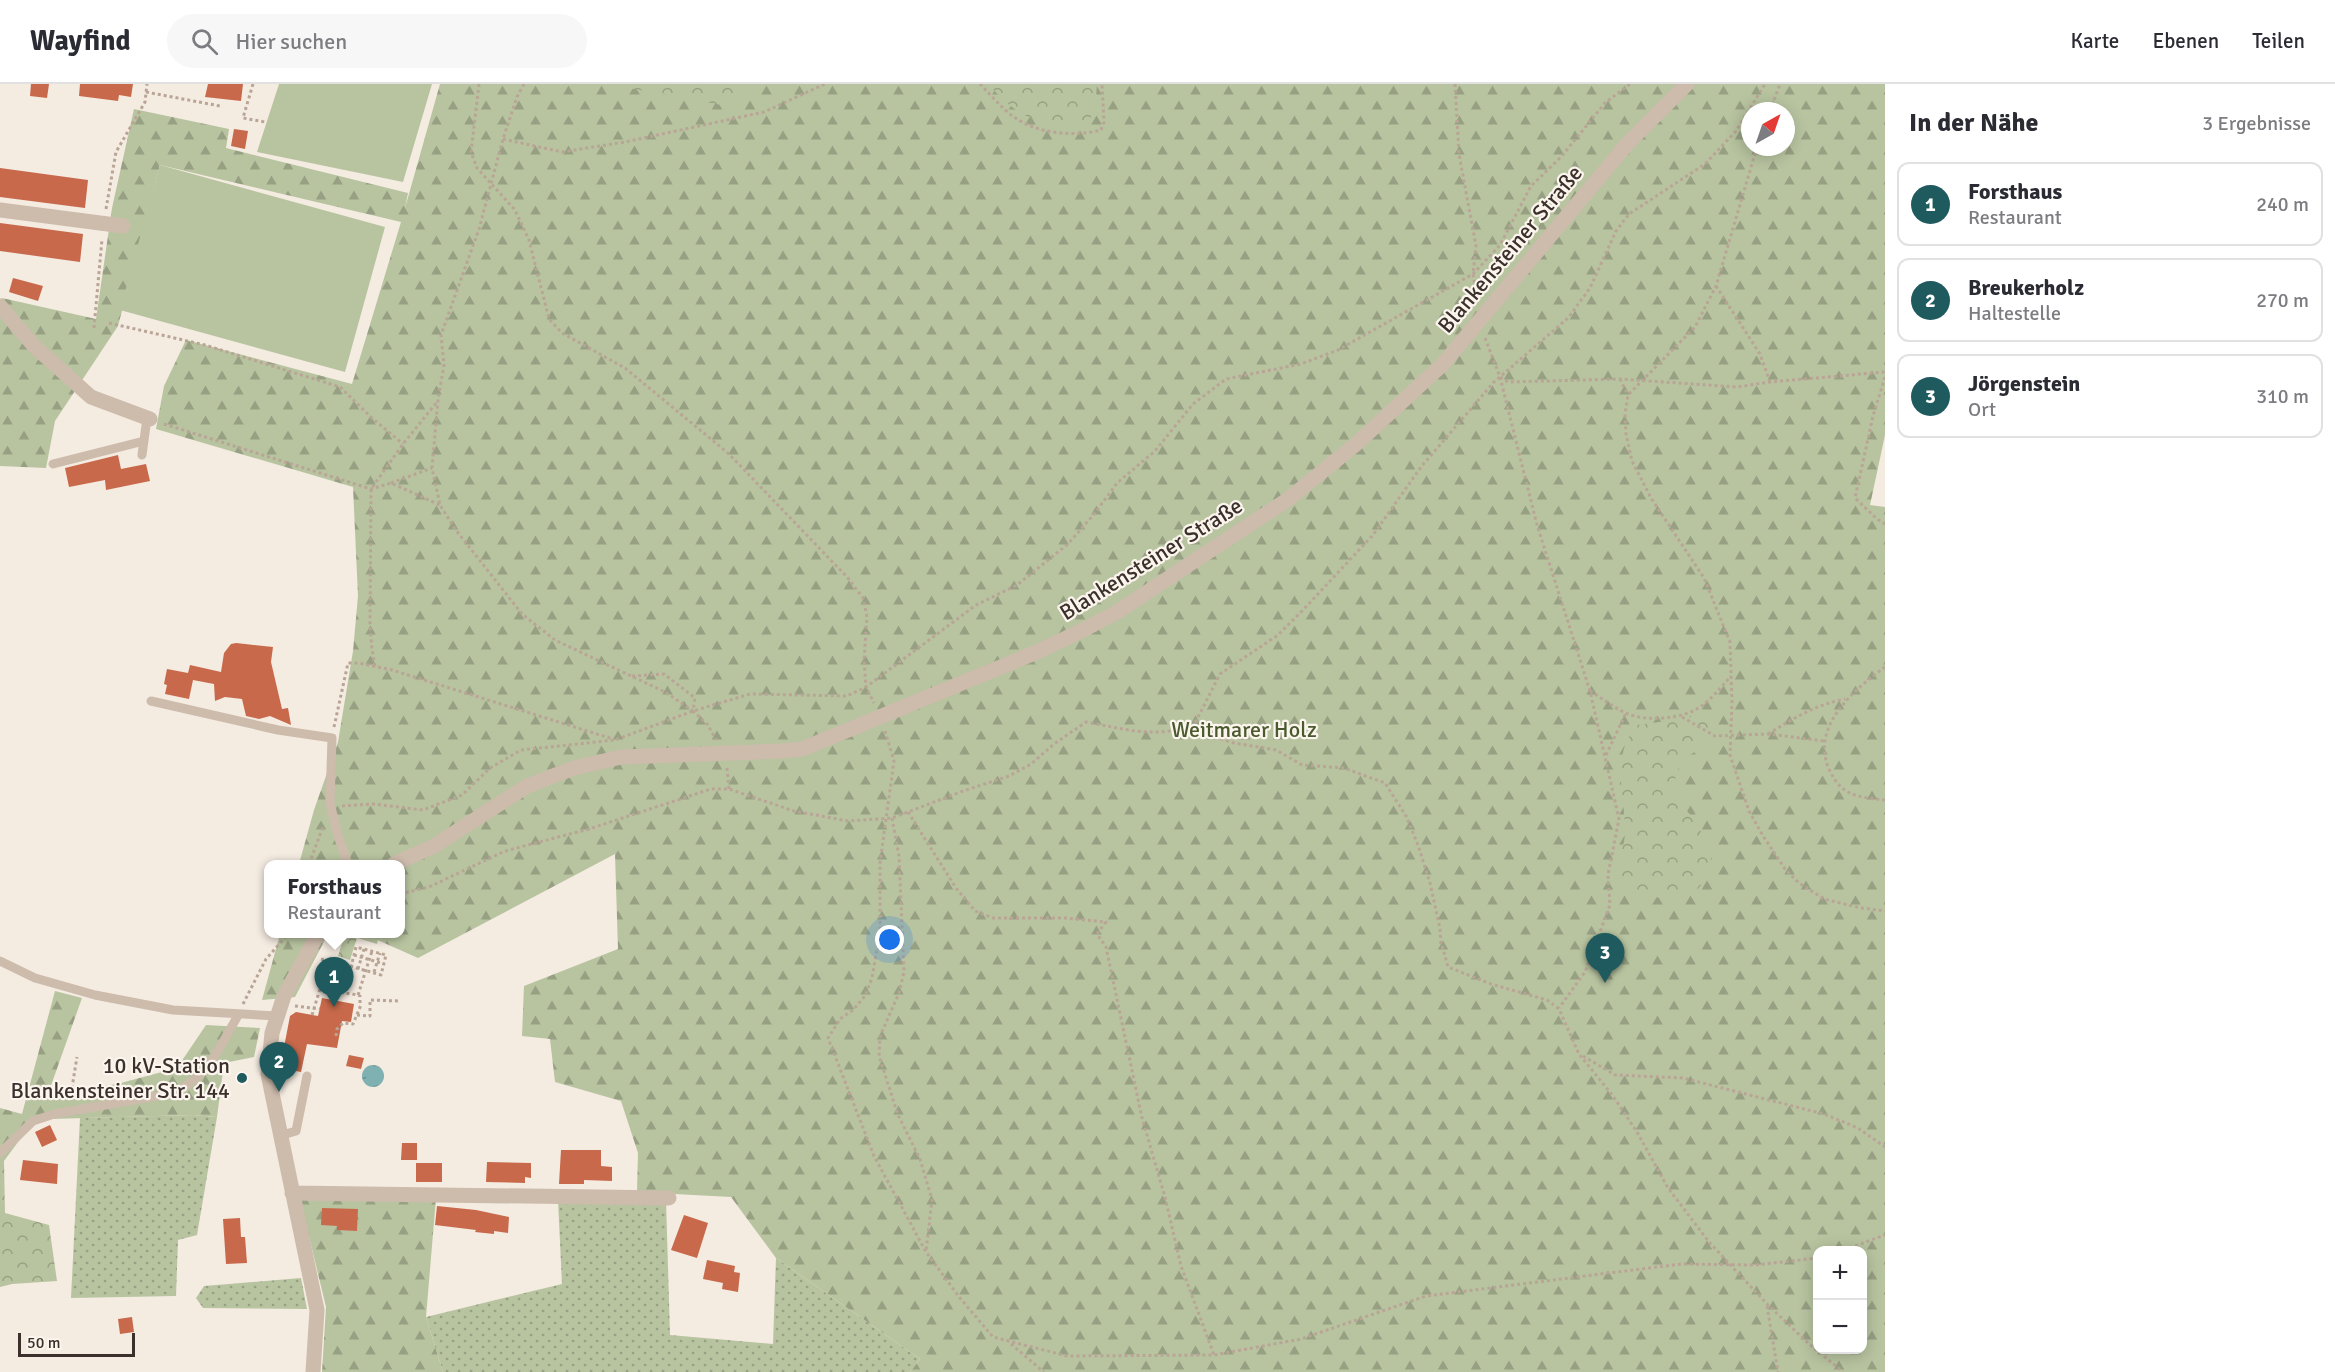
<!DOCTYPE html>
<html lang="de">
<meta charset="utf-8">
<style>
:root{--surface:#fff;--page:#f7f7f7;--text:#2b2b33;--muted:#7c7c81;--line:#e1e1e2;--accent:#1f5a5e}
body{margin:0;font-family:Signika,sans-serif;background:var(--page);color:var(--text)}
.controls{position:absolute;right:18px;bottom:18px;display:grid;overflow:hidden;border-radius:12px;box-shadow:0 3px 15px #0003}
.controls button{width:54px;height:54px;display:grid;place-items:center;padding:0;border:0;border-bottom:2px solid var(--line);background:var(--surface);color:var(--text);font:30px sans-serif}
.compass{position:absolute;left:1741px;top:18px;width:54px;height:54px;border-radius:50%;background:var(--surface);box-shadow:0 3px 15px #0003;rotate:40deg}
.scale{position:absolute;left:18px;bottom:15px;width:117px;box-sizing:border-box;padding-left:6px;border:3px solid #3b302b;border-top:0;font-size:16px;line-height:21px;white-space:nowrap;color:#3b302b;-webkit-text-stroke:4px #fbf5ee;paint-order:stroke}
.you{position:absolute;left:890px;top:856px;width:21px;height:21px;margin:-15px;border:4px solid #fff;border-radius:50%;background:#1a73e8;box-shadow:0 0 0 9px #1a73e833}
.badge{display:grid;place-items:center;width:39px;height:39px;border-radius:50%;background:var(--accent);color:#fff;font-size:20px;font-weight:700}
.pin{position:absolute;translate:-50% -50px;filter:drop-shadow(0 2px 3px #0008)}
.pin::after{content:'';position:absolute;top:32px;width:21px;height:18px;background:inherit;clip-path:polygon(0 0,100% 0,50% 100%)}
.popup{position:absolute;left:264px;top:776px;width:141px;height:78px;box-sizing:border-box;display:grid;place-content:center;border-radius:12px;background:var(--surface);filter:drop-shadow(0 2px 4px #0005);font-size:20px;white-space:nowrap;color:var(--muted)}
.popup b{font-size:22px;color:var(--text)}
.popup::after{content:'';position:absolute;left:50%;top:100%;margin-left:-12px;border:12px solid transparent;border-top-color:var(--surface)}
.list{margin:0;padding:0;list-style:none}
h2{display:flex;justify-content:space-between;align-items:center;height:78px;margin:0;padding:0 24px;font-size:26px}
h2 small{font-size:20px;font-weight:400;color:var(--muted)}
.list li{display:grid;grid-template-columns:39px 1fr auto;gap:18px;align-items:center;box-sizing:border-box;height:84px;margin:0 12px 12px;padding:0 12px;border:2px solid var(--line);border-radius:12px}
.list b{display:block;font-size:22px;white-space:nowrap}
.list p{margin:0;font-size:20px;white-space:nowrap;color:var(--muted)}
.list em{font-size:20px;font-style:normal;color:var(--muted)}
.icon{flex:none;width:33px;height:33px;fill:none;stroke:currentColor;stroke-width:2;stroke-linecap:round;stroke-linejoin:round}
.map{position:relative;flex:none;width:1885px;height:1288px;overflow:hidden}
header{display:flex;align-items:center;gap:36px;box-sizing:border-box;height:84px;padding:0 30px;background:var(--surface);border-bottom:2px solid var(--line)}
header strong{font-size:28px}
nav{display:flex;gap:33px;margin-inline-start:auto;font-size:21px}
.search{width:420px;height:54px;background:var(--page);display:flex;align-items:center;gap:15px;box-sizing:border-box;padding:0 21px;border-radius:33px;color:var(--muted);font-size:22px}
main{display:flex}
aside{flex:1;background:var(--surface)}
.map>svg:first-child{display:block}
.grass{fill:url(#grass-dots)}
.forest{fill:url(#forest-firs);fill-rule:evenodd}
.park{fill:url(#park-crowns)}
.pitch{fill:#b8c4a0}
.water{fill:url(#water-ripples)}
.building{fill:#c8694b}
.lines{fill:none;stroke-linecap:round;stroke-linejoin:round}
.path{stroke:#b9a596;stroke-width:3;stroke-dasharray:3 3;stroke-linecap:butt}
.service{stroke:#cdbbac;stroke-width:9}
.minor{stroke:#cdbbac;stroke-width:15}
.poi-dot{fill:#1f5a5e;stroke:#fbf5ee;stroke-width:2}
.labels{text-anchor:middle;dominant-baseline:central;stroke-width:4.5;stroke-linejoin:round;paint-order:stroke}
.street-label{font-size:22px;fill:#3b302b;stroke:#fbf5ee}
.park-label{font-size:22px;fill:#4a5a2e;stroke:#fbf5ee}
.poi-label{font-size:22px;fill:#3b302b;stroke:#fbf5ee;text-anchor:end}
</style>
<header>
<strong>Wayfind</strong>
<div class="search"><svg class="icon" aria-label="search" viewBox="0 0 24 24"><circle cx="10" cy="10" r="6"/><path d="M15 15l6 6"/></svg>Hier suchen</div>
<nav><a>Karte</a><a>Ebenen</a><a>Teilen</a></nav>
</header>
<main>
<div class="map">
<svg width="1885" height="1288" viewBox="0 0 1885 1288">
<defs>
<pattern id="grass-dots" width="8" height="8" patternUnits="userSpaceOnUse" patternTransform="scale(1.5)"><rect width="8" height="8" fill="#b8c4a0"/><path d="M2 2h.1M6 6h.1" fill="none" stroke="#97a083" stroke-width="1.8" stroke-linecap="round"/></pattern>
<pattern id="forest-firs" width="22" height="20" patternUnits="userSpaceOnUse" patternTransform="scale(1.5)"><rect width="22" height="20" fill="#b8c4a0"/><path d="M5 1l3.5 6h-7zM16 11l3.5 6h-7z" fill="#97a083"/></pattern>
<pattern id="park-crowns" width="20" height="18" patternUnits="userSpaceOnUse" patternTransform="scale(1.5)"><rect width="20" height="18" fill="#b8c4a0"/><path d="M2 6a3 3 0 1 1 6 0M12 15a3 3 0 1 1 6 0" fill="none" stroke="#97a083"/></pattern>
<pattern id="water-ripples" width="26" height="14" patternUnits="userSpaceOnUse" patternTransform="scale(1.5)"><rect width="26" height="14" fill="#7fb0b2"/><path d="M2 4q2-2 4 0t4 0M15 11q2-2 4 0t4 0" fill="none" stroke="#699091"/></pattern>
</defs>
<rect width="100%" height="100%" fill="#f4ebe1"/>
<path class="grass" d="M 193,1031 L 217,1033 L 197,1151 L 178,1156 L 176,1212 L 71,1214 L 80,1034 Z
M 558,1116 L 666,1116 L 670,1251 L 773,1260 L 776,1174 L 920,1275 L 910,1288 L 443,1288 L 426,1233 L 562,1200 Z
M 301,1194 L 307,1225 L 203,1224 L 196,1214 L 204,1202 Z"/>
<path class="forest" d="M 440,0 L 1885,0 L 1885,351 L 1870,421 L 1885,423 L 1885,1288 L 910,1288 L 920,1275 L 776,1174 L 731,1113 L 637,1108 L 638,1069 L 621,1017 L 555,998 L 550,955 L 522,952 L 524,902 L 618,865 L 615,770 L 418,874 L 364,850 L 400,850 L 400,780 L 299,780 L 314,726 L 338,658 L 353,567 L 358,512 L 353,403 L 156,345 L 164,302 L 186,256 L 352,300 L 401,138 L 160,81 L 118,242 L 55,337 L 46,384 L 0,382 L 0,218 L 2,214 L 96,235 L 112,124 L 134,25 L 229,45 L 226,64 L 408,109 L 405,124 ZM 1750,27 L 1786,27 L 1786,63 L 1750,63 ZM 1818,1166 L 1862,1166 L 1862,1266 L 1818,1266 Z
M 280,850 L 328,850 L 295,913 L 262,916 Z
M 55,907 L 82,914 L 48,1010 L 117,1000 L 177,984 L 206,941 L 260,944 L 254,973 L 224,979 L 217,1033 L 193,1031 L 50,1035 L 34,1040 L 18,1058 L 0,1062 L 0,1024 L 22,1030 Z
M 436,1114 L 426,1233 L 443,1288 L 322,1288 L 326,1223 L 300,1115 Z"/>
<path class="park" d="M 607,0 L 760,0 L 721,21 Z
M 988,0 L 1097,0 C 1096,11 1096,28 1089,36 C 1076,55 1026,35 1012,23 C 1003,17 996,8 988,0 Z
M 1703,628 L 1712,635 L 1716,648 L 1709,660 L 1693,669 L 1680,679 L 1674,699 L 1681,719 L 1698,741 L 1711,771 L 1710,790 L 1697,806 L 1660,814 L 1628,807 L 1613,796 C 1616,781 1624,765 1625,750 C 1626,711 1609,674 1637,641 L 1688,634 Z
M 345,850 L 364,850 L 378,854 L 377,860 L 357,854 L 350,876 L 338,872 Z
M 18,1058 L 4,1077 L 5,1129 L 49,1141 L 57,1197 L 12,1200 L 0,1203 L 0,1062 Z"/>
<path class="pitch" d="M 279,0 L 432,0 L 403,98 L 257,68 Z
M 160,81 L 385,143 L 345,288 L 120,226 Z"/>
<path class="water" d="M362 992a11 11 0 1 1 22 0a11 11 0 1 1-22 0Z"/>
<path class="building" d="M 31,0 L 49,0 L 47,14 L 30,12 Z
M 80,0 L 133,0 L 131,13 L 119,11 L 118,17 L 79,12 Z
M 208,0 L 243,0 L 241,17 L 205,13 Z
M 234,45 L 248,47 L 245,65 L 231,62 Z
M 0,84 L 88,96 L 85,124 L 0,113 Z
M 0,139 L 83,150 L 80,178 L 0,167 Z
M 13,194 L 43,202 L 38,217 L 9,208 Z
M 118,371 L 121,385 L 146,380 L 150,397 L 106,406 L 105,396 L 69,403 L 65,384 Z
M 236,559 L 273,563 L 271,578 L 282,625 L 288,624 L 291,641 L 270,632 L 259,635 L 246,632 L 242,615 L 225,613 L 215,617 L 214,600 L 193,596 L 189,615 L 165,610 L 167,601 L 164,600 L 167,585 L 188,589 L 190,581 L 221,588 L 224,569 L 231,560 Z
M 322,914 L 354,920 L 351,938 L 342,937 L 337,964 L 307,960 L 301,988 L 280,984 L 290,932 L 296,928 L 318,932 Z
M 349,971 L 364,974 L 361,985 L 346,982 Z
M 50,1041 L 57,1056 L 42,1063 L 35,1048 Z
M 402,1059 L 417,1059 L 417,1076 L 401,1076 Z
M 561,1066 L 601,1066 L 601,1082 L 612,1083 L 612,1097 L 584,1096 L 584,1100 L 559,1100 Z
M 23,1076 L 58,1080 L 57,1100 L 20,1096 Z
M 487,1078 L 531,1079 L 531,1094 L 525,1093 L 525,1099 L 486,1098 Z
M 416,1079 L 442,1079 L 442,1098 L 416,1098 Z
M 437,1122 L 476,1126 L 509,1133 L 508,1149 L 494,1147 L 494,1150 L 475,1148 L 476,1146 L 435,1141 Z
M 322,1124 L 358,1125 L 357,1147 L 337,1146 L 337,1142 L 321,1141 Z
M 684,1131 L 708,1139 L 697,1174 L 671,1166 Z
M 240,1134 L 241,1153 L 245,1153 L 247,1179 L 226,1180 L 223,1135 Z
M 707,1176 L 735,1182 L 734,1188 L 740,1189 L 738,1208 L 722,1205 L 723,1199 L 703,1195 Z
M 132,1233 L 134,1248 L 120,1250 L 118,1235 Z"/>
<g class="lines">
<path class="path" d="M 253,0 L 243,34 L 265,38
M 479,0 L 471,68 L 477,84 L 515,126 L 529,156 L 549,235 L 562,249 L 625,284 L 729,370 L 847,493 L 863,514 L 867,533 L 864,576 L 866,603 L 874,619
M 524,0 L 517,13 L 503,55 L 479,145 L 441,251 L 444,281 L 438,316 L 432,384 L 440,421 L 455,445 L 522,530 L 555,556 L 665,608 L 693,627
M 980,0 C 991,11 1002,25 1014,33 C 1038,50 1074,53 1101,46 L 1104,38 L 1102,0
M 1455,0 L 1459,70 L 1476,162 L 1473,190 L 1477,215
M 146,8 L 220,22
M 1770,27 L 1780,0
M 503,55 L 562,68 L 625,58 L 764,28 L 825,0
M 1757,63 L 1716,202 L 1695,243 L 1628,311 L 1625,330 L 1626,350 L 1632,377 L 1651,414 L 1704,494 L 1730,558 L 1732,618 L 1730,671 L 1749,727 L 1763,752 L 1785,785 L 1799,799 L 1824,815 L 1861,824 L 1885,827
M 106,125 L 116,68 L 145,18 L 147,0
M 1716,202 L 1760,270 L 1770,298
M 109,239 L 205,261 L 340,303 L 372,334 L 403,360
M 94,244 L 102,155
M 1485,254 L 1500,293 L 1508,298 L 1620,295 L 1737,303 L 1770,298 L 1885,288
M 1500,293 L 1537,441 L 1590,607 L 1619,735 L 1608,791 L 1610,821 L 1585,888 L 1559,924
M 1885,293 L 1873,332 L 1855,414 L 1877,435 L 1885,440
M 1620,295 L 1628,311
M 164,340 L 371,405 L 391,399 L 440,421
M 391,399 L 432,384
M 375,582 L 372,566 L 370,541 L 371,405 L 403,360 L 437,318
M 1885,583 C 1855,605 1810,642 1829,685 C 1841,712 1857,713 1885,716
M 632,592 L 664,590 L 695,614 L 693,627 L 708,641 L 716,656
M 1590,607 C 1602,614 1614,624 1626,629 C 1637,634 1651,635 1663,634 C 1699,631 1708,618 1731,592
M 1682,633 L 1715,652 L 1768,650 L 1824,657
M 1194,641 L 1209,651 L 1234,659 L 1276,666 L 1302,681 L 1344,684 L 1385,699 L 1406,732 L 1418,761 L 1430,799 L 1440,845 L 1441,861 L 1442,861 L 1448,883 L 1491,900 L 1547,916 L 1559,925 L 1579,970 L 1613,1012 L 1637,1048 L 1668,1104 L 1709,1158 L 1767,1220 L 1809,1260 L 1843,1288
M 334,643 L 348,579 L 359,579 L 392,586 L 613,655
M 885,647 L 894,677 L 880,779 L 880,847 L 872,894 L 865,912 L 853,926 L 840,935 L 828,954 L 874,1072 L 926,1168 L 960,1214 L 993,1253 L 1067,1272 L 1214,1271 L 1301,1255 L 1426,1212 L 1681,1180 L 1755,1181 L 1818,1174
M 1768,650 C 1794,634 1815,621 1845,615
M 1606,671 L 1626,629
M 727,684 L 729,705
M 342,722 L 373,720 L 423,726 L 462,711 L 490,684 L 521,666 L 615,656 L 693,627 L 750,610 L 847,612 L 866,603 L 976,521 L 1017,501 L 1068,460 L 1095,429 L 1117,399 L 1155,367 L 1193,320 L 1226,295 L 1301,280 L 1338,266 L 1473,190 L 1500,161 L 1531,102 L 1561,73 L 1605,19 L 1630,0
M 908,728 L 956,804 L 975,827 L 993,834 L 1066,834 L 1106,838 L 1097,850 L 1106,863 L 1142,1034 L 1165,1113 L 1181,1182 L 1214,1271
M 892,734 L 899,772 L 904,888 L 899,909 L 880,952 L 879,972 L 898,1031 L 920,1075 L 932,1116 L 926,1167
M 309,780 L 323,743
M 400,810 L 429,803 L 505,767 L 589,745 L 711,705 L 729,705 L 794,727 L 848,737 L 892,734 L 963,707 L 1009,692 L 1031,680 L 1054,660 L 1086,638 C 1125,645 1155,655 1194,641 L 1220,590 L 1278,551 L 1303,526 L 1373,451 L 1421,383 L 1493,299 L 1568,234 L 1590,204 L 1616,147 L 1629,130 L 1705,80 L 1736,47 L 1765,0
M 354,871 L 384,880
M 321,875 C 341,880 361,885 381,891 L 386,871 L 356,863 L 351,883
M 358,885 L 364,865
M 374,888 L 380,869
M 358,911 L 372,867
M 243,920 L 266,875 L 288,850
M 295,922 L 320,925
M 312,931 L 320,905 L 358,911 L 360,912 L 360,920
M 357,931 L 370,932 L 370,916 L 399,917
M 336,952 L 337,945 L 343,939 L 353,940 L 361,921
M 1583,972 L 1615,991 L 1683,994 L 1824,1030 L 1858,1044 L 1885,1063
M 70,1016 L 77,973
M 1844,1166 L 1885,1151
M 1767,1222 L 1778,1288
M 1011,1260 L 1044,1288"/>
<path class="service" d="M 142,371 L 147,334
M 53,380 L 144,357
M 151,617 L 278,646 L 332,654 L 330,719 L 338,752 L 348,780
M 0,877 L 35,894 L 95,911 L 173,926 L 277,932
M 279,1052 L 296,1047 L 307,992
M 0,1069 L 33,1037 L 54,1030 L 169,1010 C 208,996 219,963 239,930"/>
<path class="minor" d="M 0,126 L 123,142
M 0,222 L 34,262 L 91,313 L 150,335
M 394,780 L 434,762 L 527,702 L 574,684 L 621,673 L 781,667 L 802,665 L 1037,568 L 1087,544 L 1117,528 L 1287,416 L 1355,361 L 1443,280 L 1628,59 L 1687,0
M 292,1109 L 669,1114
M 313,1288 L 317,1226 L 268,990 L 272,949 L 284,912 L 318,850"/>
</g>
<circle class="poi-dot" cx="242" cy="994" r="6"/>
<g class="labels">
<g class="street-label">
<text transform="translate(1510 165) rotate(-50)">Blankensteiner Straße</text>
<text transform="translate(1151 475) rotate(-32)">Blankensteiner Straße</text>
</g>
<g class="park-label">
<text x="1244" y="645">Weitmarer Holz</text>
</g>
<g class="poi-label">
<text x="230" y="981">10 kV-Station<tspan x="230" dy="25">Blankensteiner Str. 144</tspan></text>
</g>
</g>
</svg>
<div class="controls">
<button>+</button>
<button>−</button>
</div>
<svg class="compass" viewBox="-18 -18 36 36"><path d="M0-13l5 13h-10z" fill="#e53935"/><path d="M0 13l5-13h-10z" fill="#7c7c81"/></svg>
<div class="scale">50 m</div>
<div class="you"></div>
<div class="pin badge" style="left:334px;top:923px">1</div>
<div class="popup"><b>Forsthaus</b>Restaurant</div>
<div class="pin badge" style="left:279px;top:1008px">2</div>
<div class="pin badge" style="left:1605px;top:899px">3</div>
</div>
<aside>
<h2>In der Nähe<small>3 Ergebnisse</small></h2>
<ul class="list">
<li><span class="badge">1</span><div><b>Forsthaus</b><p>Restaurant</p></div><em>240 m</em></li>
<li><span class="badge">2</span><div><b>Breukerholz</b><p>Haltestelle</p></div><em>270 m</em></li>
<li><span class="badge">3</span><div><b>Jörgenstein</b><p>Ort</p></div><em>310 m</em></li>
</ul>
</aside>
</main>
